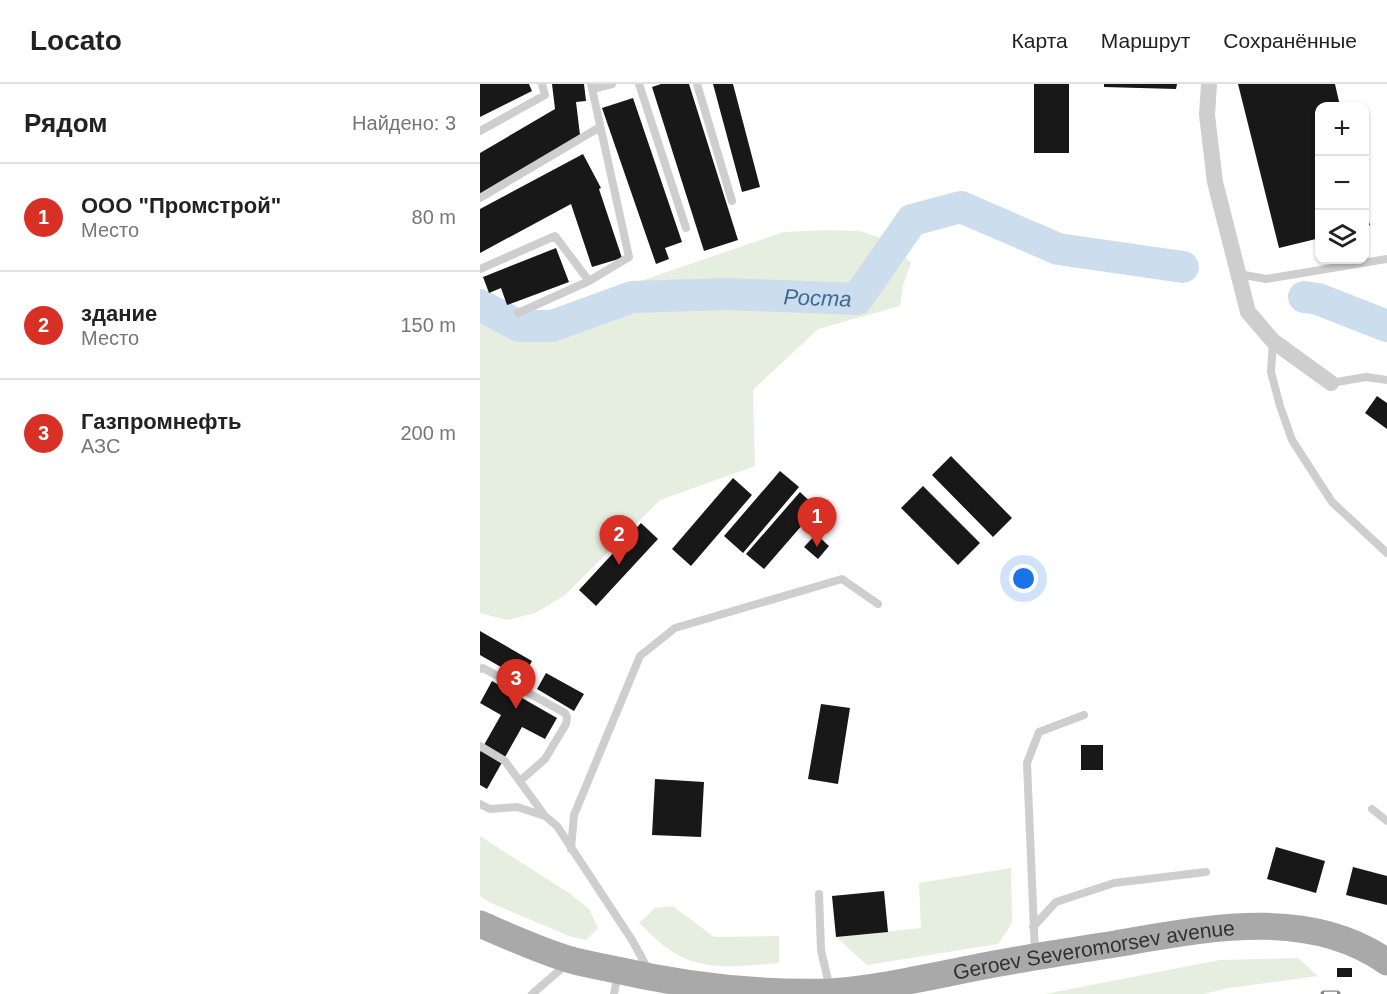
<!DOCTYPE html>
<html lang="ru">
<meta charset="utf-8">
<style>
:root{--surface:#fff;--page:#f2f2f2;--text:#222;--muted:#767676;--line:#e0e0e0;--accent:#d93025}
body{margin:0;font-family:Helvetica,sans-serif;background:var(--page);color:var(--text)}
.controls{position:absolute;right:18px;top:18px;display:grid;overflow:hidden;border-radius:12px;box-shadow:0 2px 4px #0004}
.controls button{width:54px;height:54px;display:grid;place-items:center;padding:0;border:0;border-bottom:2px solid var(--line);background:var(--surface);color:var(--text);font:30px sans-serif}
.you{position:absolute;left:544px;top:495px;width:21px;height:21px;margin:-15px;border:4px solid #fff;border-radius:50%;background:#1a73e8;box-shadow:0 0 0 9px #1a73e833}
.badge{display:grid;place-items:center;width:39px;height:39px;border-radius:50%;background:var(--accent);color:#fff;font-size:20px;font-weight:700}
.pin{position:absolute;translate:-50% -50px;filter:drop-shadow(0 2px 3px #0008)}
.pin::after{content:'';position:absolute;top:32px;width:21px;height:18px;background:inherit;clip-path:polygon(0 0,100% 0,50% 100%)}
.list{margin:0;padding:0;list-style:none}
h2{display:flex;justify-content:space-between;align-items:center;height:78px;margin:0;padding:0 24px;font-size:26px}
h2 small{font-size:20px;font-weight:400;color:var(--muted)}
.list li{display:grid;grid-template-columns:39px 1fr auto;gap:18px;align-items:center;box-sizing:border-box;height:108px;padding:0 24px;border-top:2px solid var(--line)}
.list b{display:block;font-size:22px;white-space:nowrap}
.list p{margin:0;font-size:20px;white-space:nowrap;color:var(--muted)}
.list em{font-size:20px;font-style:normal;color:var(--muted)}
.icon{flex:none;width:33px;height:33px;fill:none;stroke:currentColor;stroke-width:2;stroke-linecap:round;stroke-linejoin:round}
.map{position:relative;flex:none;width:907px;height:910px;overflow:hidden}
header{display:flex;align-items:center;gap:36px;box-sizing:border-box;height:84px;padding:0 30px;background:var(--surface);border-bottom:2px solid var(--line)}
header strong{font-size:28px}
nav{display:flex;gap:33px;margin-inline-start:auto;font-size:21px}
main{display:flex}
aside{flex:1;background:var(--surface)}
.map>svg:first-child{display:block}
.green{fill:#e6eedf}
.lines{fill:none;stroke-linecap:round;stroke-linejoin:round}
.river{stroke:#cde;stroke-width:32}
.building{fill:#181818}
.lane{stroke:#cecece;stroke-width:8}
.street{stroke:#cecece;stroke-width:16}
.primary{stroke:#a9a9a9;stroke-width:27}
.rail-casing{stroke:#868686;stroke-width:7}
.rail{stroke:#fff;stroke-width:4.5;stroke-dasharray:14;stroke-linecap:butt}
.labels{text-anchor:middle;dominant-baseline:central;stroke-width:6;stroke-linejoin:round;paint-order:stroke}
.street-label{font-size:21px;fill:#313131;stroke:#fff}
.water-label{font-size:22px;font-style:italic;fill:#3b6a97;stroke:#fff}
</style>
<header>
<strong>Locato</strong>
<nav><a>Карта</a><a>Маршрут</a><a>Сохранённые</a></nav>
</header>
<main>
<aside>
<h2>Рядом<small>Найдено: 3</small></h2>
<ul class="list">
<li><span class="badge">1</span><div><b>ООО &quot;Промстрой&quot;</b><p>Место</p></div><em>80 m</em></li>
<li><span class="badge">2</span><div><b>здание</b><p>Место</p></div><em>150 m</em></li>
<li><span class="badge">3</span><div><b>Газпромнефть</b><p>АЗС</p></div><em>200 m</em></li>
</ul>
</aside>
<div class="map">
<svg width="907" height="910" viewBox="0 0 907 910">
<rect width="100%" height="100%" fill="#fff"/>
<path class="green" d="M 348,146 L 380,147 L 407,156 L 431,179 L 423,201 L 420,222 L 338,245 L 273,306 L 275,382 L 180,416 L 84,512 L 55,529 L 27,536 L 0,529 L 0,215 L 43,237 L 304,148 Z
M 0,752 L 89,809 L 109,825 L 118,844 L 106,856 L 89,852 L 11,819 L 0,812 Z
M 531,784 L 532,839 L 518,860 L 387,881 L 356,853 L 441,844 L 439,799 Z
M 193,822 L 234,853 L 299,852 L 299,879 C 260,882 220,889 187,864 C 177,857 168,847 159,839 L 175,824 Z
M 818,874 L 838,892 L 748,904 L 724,910 L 565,910 L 740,876 Z"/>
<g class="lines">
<g class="river">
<path d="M 824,213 L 838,215 L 907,242"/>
<path id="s1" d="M 0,221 L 39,242 L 72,242 L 152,213 L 247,210 L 377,215 L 432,136 L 481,123 L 578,165 L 703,183"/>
</g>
</g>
<path class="building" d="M 0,0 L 49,0 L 52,7 L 0,33 Z
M 72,0 L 104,0 L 106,17 L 96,18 L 100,51 L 0,110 L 0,69 L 75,25 Z
M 181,0 L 209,0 L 258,156 L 224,167 L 172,3 Z
M 233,0 L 253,0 L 280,103 L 262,108 Z
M 554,0 L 589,0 L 589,69 L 554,69 Z
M 624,0 L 697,0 L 696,5 L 624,3 Z
M 758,0 L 855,0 L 860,22 L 840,22 L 840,154 L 799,164 Z
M 153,14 L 202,158 L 185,164 L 189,175 L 176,180 L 122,24 Z
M 103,70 L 121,104 L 119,105 L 142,174 L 112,183 L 91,120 L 0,169 L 0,125 Z
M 884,123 L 890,141 L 884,143 Z
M 76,164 L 89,198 L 27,221 L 21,204 L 9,209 L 3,193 Z
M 897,312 L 907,319 L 907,345 L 885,329 Z
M 471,372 L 532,434 L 513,453 L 452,391 Z
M 300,387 L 319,403 L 263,469 L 244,452 Z
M 253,394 L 272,411 L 211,482 L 192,465 Z
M 443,402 L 500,459 L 478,481 L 421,424 Z
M 320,408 L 337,424 L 284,485 L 266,470 Z
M 161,439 L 178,455 L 116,522 L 99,506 Z
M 336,450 L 349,462 L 338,475 L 324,463 Z
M 0,547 L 52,577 L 42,595 L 0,571 Z
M 66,589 L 104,610 L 94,627 L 57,605 Z
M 12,597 L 77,634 L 65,655 L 42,643 L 7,705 L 0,701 L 0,668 L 21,631 L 0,619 Z
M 341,620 L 370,624 L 358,700 L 328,695 Z
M 601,661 L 623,661 L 623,686 L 601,686 Z
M 175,695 L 224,698 L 221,753 L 172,751 Z
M 796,763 L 845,777 L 836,809 L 787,795 Z
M 873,783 L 907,792 L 907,821 L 866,811 Z
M 404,807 L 408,848 L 356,853 L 352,812 Z
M 857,884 L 872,884 L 872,893 L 857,893 Z"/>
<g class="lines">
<path class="lane" d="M 159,0 L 206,144
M 217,0 L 252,117
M 112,5 L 132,0
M 0,47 L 65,11 L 62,0
M 0,114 L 120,43
M 0,185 L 75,152 L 109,197 L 149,173 L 111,0
M 759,190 L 786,195 L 907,175
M 38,229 L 109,197
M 793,257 L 791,288 L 800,322 L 812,356 L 852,418 L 907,469
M 851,299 L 886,293 L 907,296
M 0,585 L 3,584 L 85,629 L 87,633 L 86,640 L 65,675 L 40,697
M 0,662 L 25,677 L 65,732 L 77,742 L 152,856 L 169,887
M 0,720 L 10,725 L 37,723 L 65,732
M 892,725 L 907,737
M 91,765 L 94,731 L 160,572 L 195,544 L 362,495 L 398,520
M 339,810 L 341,866 L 350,905
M 553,843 L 576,818 L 634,799 L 726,788
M 555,870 L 547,679 L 559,648 L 604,631
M 52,910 L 88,879
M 134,910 L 138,890"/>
<path class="street" d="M 729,0 L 727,31 L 735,98 L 768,228 L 793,257 L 851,299"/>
<path class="primary" id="s2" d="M 0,840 C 30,853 60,867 91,876 C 106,880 122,883 137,886 C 206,902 279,910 350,908 C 407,904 464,889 520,879 C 558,872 597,866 635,860 C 724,845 828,822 907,878"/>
<g class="rail-casing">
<path id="rail" d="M 844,910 L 857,910"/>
</g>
<use href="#rail" class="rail"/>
</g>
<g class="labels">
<g class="street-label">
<text stroke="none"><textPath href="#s2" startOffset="627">Geroev Severomorsev avenue</textPath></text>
</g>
<g class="water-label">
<text stroke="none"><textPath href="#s1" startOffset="348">Роста</textPath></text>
</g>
</g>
</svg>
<div class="controls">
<button>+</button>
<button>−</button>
<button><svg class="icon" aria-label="layers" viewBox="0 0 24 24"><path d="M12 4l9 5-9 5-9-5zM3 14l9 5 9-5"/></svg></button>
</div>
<div class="you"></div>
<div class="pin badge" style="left:337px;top:463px">1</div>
<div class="pin badge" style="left:139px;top:481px">2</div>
<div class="pin badge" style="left:36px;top:625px">3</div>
</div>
</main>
